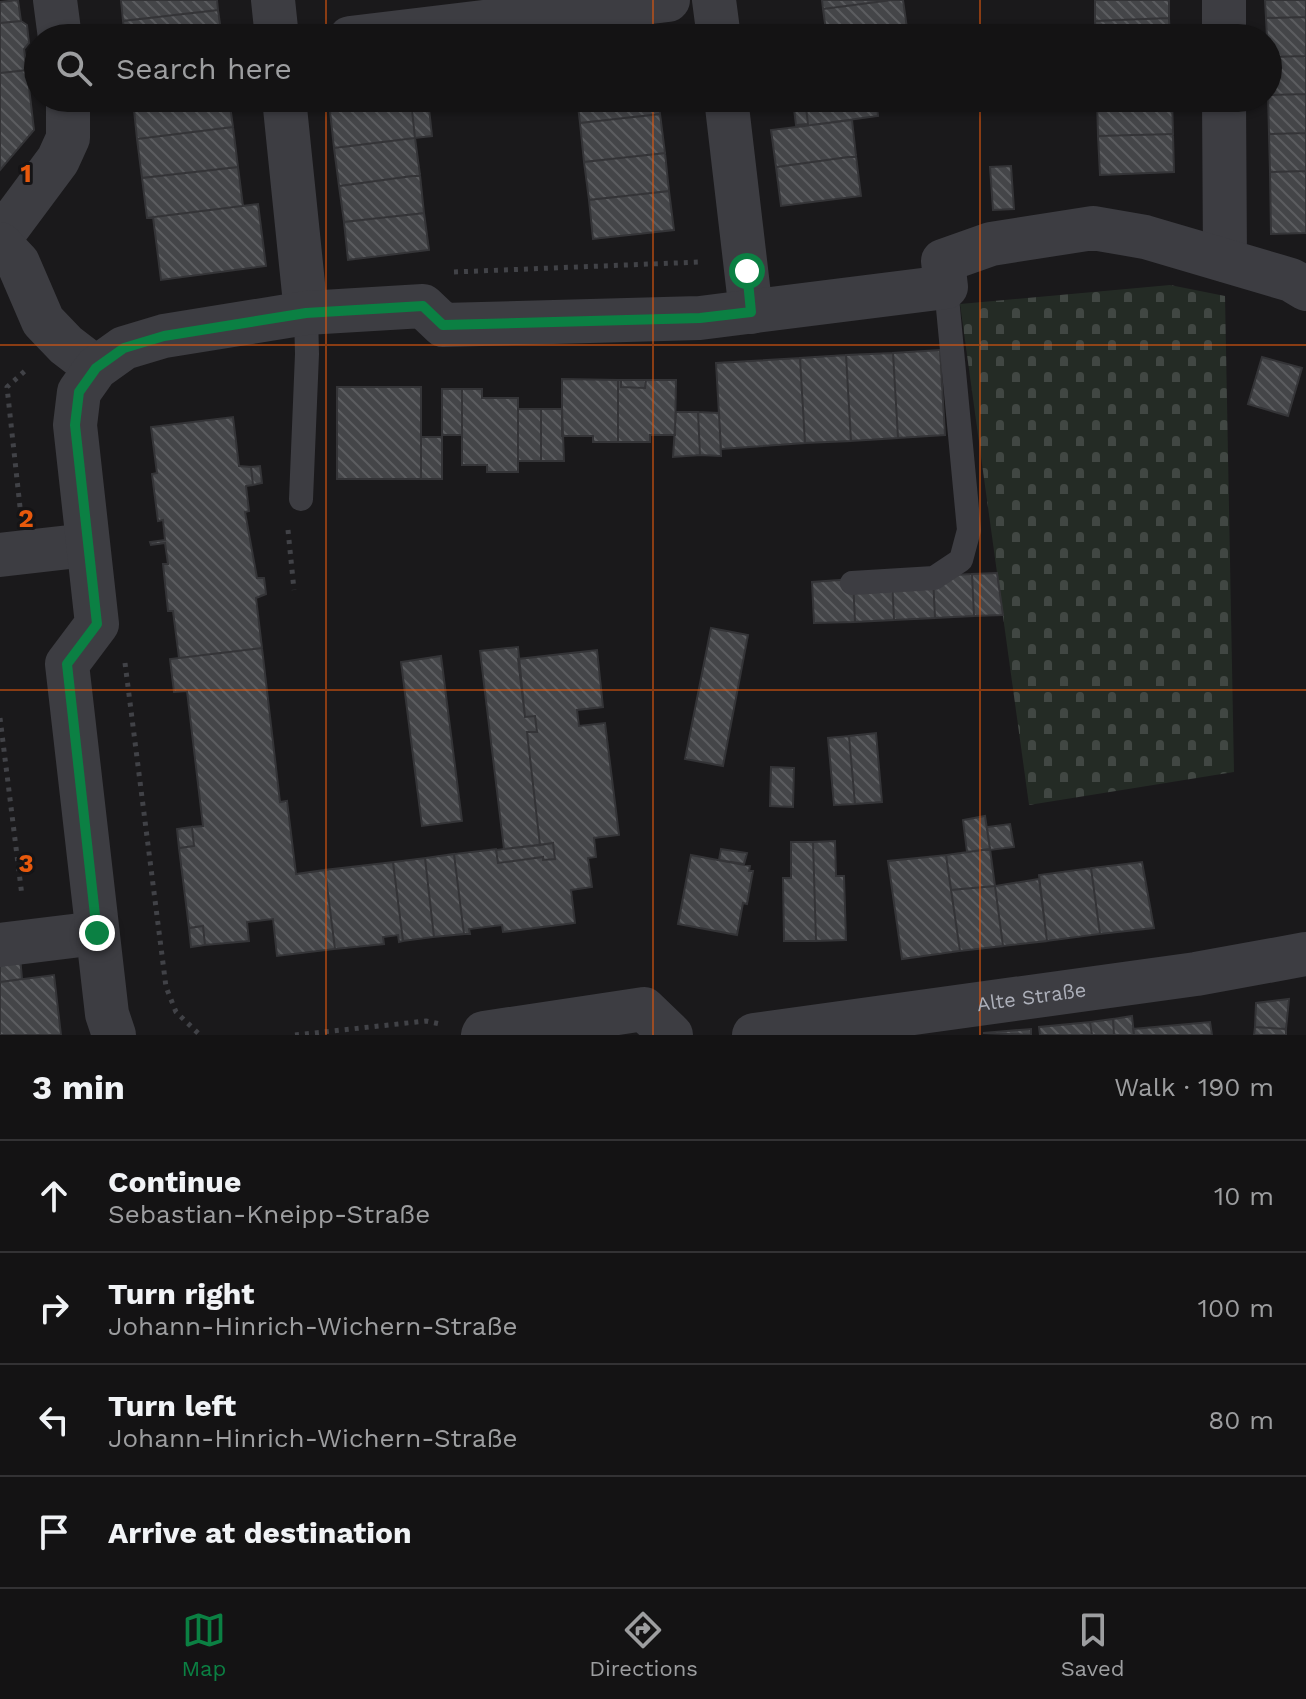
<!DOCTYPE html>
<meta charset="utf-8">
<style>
:root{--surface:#141314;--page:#212022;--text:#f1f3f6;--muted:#9d9ea0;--line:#333234;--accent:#0b8043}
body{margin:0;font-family:"Work Sans",sans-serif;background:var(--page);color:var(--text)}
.stop{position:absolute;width:24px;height:24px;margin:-18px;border:6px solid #0b8043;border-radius:50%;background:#fff}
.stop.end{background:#0b8043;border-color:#fff;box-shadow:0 2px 8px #0008}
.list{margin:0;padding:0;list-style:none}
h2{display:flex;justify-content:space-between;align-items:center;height:104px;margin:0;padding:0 32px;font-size:34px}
h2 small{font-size:26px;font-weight:400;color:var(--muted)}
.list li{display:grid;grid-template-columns:52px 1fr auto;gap:24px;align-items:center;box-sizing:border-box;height:112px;padding:0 32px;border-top:2px solid var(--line)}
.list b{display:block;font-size:30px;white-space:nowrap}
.list p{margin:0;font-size:26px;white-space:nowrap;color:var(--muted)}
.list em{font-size:26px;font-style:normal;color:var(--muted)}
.icon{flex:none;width:44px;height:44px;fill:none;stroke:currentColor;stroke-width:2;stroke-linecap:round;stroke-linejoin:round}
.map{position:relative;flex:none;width:1306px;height:1035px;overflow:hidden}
.search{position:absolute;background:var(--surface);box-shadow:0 2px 6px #0004;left:24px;right:24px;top:24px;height:88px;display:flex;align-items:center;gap:20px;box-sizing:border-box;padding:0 28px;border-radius:44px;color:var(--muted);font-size:30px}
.sheet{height:552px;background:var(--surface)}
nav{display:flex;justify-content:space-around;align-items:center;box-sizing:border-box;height:112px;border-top:2px solid var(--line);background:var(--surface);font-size:22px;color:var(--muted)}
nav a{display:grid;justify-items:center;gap:4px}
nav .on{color:var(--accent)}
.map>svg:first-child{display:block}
.cemetery{fill:url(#cemetery-stones)}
.building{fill:url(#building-back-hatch);stroke:#343437;stroke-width:2}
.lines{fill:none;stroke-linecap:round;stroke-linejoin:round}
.path{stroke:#414247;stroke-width:5;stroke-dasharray:4 6;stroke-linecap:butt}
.lane{stroke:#3d3d42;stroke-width:24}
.street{stroke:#3d3d42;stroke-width:44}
.route{stroke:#0b8043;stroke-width:10}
.grid{fill:none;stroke:#e8590c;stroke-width:2;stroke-opacity:0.55}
.labels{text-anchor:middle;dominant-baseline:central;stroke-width:6;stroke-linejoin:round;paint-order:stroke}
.street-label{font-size:20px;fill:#adb0ba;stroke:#151416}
.grid-label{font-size:26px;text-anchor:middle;font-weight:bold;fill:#e8590c;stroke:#151416;stroke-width:6;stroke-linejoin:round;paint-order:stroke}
</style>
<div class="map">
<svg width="1306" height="1035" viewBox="0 0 1306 1035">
<defs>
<pattern id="cemetery-stones" width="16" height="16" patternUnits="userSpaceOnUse" patternTransform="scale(2)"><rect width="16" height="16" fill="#242b25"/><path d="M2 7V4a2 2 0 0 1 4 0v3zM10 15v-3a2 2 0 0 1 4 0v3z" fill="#414743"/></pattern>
<pattern id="building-back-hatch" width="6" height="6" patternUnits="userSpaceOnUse" patternTransform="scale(2)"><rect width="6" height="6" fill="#444548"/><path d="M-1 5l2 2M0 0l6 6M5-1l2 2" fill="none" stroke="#5c5d60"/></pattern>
</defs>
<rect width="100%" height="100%" fill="#1a191b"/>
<path class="cemetery" d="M 1170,285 L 1225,296 L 1234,772 L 1029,805 L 960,304 Z"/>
<path class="building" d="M 18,0 L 21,21 L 0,23 L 0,2 Z
M 121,0 L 217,0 L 218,10 L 123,21 Z
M 822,0 L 892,0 L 823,9 Z
M 892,0 L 903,0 L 908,35 L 880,38 L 827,38 L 823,9 Z
M 1095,0 L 1169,0 L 1169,18 L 1095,21 Z
M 1265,0 L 1306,0 L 1306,17 L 1266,18 Z
M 218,10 L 222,38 L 125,38 L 123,21 Z
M 1306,17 L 1306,56 L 1268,57 L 1266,18 Z
M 1169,18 L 1170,38 L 1096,38 L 1095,21 Z
M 21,21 L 27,25 L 29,43 L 24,49 L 27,70 L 0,73 L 0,23 Z
M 1306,56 L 1306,94 L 1268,95 L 1268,57 Z
M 27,70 L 34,130 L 0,170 L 0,73 Z
M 1306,94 L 1306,133 L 1269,134 L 1268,95 Z
M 148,98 L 229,98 L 233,127 L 137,139 L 133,100 Z
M 328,98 L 410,98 L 411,101 L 330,111 Z
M 577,98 L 659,98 L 660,114 L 580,123 Z
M 793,98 L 876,98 L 878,116 L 797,127 L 808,124 L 806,108 L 794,109 Z
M 1097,98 L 1172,98 L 1173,134 L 1098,136 Z
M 428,99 L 432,136 L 415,138 L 411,101 Z
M 411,101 L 415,138 L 334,148 L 330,111 Z
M 806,108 L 808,124 L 796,125 L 794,109 Z
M 660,114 L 665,153 L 584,162 L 580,123 Z
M 852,120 L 856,156 L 776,167 L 771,130 Z
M 233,127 L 238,167 L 142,178 L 137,139 Z
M 1306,133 L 1306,171 L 1270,172 L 1269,134 Z
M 1173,134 L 1174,172 L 1100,175 L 1098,136 Z
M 415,138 L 420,175 L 339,186 L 334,148 Z
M 665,153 L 669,191 L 589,200 L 584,162 Z
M 856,156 L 861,196 L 781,206 L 776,167 Z
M 1011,166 L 1014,209 L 993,210 L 990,167 Z
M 238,167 L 243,206 L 147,218 L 142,178 Z
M 1306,171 L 1306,233 L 1271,234 L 1270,172 Z
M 420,175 L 424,213 L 344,222 L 339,186 Z
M 669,191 L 674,230 L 593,239 L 589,200 Z
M 258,204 L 266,266 L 161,280 L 153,217 Z
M 424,213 L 429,250 L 348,260 L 344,222 Z
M 940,350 L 945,435 L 898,438 L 893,353 Z
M 893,353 L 898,438 L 851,441 L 846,355 Z
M 846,355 L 851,441 L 805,443 L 800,358 Z
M 1262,357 L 1302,368 L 1288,416 L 1248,404 Z
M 800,358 L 805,443 L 721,449 L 716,363 Z
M 562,379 L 618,380 L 618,442 L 593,442 L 593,436 L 562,436 Z
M 618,380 L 621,380 L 621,387 L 645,388 L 646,380 L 676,380 L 675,435 L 650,435 L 650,442 L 618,442 Z
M 621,380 L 646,380 L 645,388 L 621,387 Z
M 337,387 L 421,387 L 421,479 L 337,479 Z
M 442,389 L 462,389 L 462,435 L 442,435 Z
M 462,389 L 482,389 L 482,398 L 518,398 L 518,472 L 487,472 L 487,465 L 462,465 Z
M 518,409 L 541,409 L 541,461 L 518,461 Z
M 541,409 L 562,409 L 564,461 L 541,461 Z
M 676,412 L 698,412 L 700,455 L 673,457 Z
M 698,412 L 719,413 L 721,456 L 700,455 Z
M 233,417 L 239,466 L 251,467 L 253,485 L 246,486 L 249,511 L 245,512 L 257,578 L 264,578 L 266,594 L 256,598 L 262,648 L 179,658 L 173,611 L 168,611 L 163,564 L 168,564 L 165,543 L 151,545 L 150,542 L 165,540 L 163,520 L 158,521 L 152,474 L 157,473 L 151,427 Z
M 421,437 L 442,437 L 442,479 L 421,479 Z
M 260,466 L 262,483 L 253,485 L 251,467 Z
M 997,573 L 1003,615 L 974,616 L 972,574 Z
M 972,574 L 974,616 L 935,618 L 933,576 Z
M 933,576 L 935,618 L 894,620 L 892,578 Z
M 892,578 L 894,620 L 855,622 L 853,579 Z
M 853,579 L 855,622 L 814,623 L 812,582 Z
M 711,628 L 748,635 L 723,766 L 685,759 Z
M 518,647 L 525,717 L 535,716 L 537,732 L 527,732 L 540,845 L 504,849 L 480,651 Z
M 262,648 L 280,802 L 287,801 L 296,874 L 325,870 L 335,949 L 277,956 L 273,919 L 247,922 L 249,941 L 205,945 L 203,926 L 189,928 L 179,848 L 194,846 L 192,827 L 203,826 L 187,691 L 174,692 L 170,659 Z
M 597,650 L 603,707 L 577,710 L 579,726 L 605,723 L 619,835 L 594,838 L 596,857 L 588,858 L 592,887 L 571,890 L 575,923 L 503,932 L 502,925 L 469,929 L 470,934 L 464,934 L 454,854 L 496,849 L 498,863 L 543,857 L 543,860 L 555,859 L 553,843 L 540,845 L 527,732 L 537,732 L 535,716 L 525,717 L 518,659 Z
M 441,656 L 462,821 L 422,826 L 401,662 Z
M 876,733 L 882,802 L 855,804 L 849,736 Z
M 849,736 L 855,804 L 834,805 L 828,738 Z
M 771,767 L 794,768 L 793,807 L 770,806 Z
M 985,816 L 990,849 L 967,852 L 963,820 Z
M 1010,824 L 1014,847 L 990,850 L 987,827 Z
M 192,827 L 194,846 L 179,848 L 177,829 Z
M 835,841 L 836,876 L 844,876 L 846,940 L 816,941 L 813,842 Z
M 791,842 L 813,842 L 816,941 L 784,941 L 783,878 L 791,878 Z
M 553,843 L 555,859 L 543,860 L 543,857 L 498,863 L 496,850 Z
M 721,849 L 747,853 L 744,864 L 719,860 Z
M 990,849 L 995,886 L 951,890 L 946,855 Z
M 454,854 L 464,934 L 434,937 L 425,858 Z
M 691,855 L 750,866 L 749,871 L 753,871 L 747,904 L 743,903 L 737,935 L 678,924 Z
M 946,855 L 960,951 L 902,959 L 888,861 Z
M 425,858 L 434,937 L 403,941 L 393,862 Z
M 393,862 L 403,941 L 399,942 L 398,935 L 383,937 L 384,944 L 335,949 L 325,870 Z
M 1142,862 L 1154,928 L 1100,934 L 1091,868 Z
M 1091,868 L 1100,934 L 1047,941 L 1039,875 Z
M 1039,879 L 1047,941 L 1003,946 L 995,886 Z
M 995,886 L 1003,946 L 960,951 L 951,890 Z
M 203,926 L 205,945 L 191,947 L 189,928 Z
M 20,956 L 22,979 L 0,982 L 0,959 Z
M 54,975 L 61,1035 L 0,1035 L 0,982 Z
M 1289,999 L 1286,1029 L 1255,1027 L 1256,1003 Z
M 1132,1016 L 1134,1035 L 1114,1035 L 1113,1019 Z
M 1113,1019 L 1114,1035 L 1092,1035 L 1090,1022 Z
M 1090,1022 L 1092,1035 L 1040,1035 L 1039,1027 Z
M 1210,1022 L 1212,1035 L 1134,1035 L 1133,1029 Z
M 1255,1027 L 1286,1029 L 1286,1035 L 1254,1035 Z
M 1031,1029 L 1031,1035 L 983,1033 Z"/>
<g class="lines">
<path class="path" d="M 454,272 L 700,262
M 20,507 L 7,387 L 26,370
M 288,530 L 294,590
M 125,663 L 166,987 L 176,1012 L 200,1035
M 0,718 L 22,896
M 295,1035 L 426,1021 L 440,1024"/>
<path class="lane" d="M 301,499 L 307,354 L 306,313
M 852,583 L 934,578 L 961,560 L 969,530 L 946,287"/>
<g class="street">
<path d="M 55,0 L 60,38"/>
<path d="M 273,0 L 277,38"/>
<path d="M 714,0 L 719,38"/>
<path d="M 1224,0 L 1224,38"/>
<path d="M 350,38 L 668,0"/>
<path d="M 284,98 L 306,313"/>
<path d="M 726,98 L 751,312"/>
<path d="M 1224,98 L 1225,260"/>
<path d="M 0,238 L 58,160 L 68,138 L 68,98"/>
<path d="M 0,244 L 18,263 L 43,321 L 66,345 L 96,368"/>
<path d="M 0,555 L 87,545"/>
<path d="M 0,945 L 97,933"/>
<path d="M 114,1035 L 107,1014 L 67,664 L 97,624 L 75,425 L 79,392 L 96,368 L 124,348 L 164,336 L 306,313 L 423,306 L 443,325 L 700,318 L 946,287 L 943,261 L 991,244 L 1093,228 L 1145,237 L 1291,280 L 1306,289"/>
<path d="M 483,1035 L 484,1033 L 644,1009 L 671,1035"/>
<path id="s1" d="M 754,1035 L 1196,974 L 1306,954"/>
</g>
</g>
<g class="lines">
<path class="route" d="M 97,933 L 67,664 L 97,624 L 75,425 L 79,392 L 96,368 L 124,348 L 164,336 L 306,313 L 423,306 L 443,325 L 700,318 L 751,312 L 747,271"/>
</g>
<path class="grid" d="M 326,0 L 326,38M 653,0 L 653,38M 980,0 L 980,38M 326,98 L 326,1035M 653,98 L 653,1035M 980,98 L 980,1035M 0,345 L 1306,345M 0,690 L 1306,690"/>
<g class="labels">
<g class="street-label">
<text stroke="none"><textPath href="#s1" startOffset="280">Alte Straße</textPath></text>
</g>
</g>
<g class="grid-label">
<text x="26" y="182">1</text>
<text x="26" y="527">2</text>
<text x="26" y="872">3</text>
</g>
</svg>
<div class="stop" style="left:747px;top:271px"></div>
<div class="stop end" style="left:97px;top:933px"></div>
<div class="search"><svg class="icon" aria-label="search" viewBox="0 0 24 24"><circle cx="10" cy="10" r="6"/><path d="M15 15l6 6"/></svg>Search here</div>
</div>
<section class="sheet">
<h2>3 min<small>Walk · 190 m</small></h2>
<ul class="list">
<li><svg class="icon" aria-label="ahead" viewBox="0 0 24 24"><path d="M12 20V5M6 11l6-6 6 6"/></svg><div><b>Continue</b><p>Sebastian-Kneipp-Straße</p></div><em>10 m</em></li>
<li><svg class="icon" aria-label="right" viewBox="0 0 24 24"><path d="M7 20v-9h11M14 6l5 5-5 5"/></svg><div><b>Turn right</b><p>Johann-Hinrich-Wichern-Straße</p></div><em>100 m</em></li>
<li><svg class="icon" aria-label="left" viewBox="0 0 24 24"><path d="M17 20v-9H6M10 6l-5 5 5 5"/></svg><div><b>Turn left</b><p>Johann-Hinrich-Wichern-Straße</p></div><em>80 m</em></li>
<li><svg class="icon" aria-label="arrive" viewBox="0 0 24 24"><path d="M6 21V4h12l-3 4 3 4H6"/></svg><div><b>Arrive at destination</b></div></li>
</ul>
</section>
<nav>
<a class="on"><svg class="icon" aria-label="map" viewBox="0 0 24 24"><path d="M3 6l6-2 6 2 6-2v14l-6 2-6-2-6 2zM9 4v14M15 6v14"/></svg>Map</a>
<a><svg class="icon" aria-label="directions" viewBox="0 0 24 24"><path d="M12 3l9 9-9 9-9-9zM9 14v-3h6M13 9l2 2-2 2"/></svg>Directions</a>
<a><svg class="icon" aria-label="saved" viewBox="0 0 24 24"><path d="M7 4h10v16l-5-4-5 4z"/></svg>Saved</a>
</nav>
